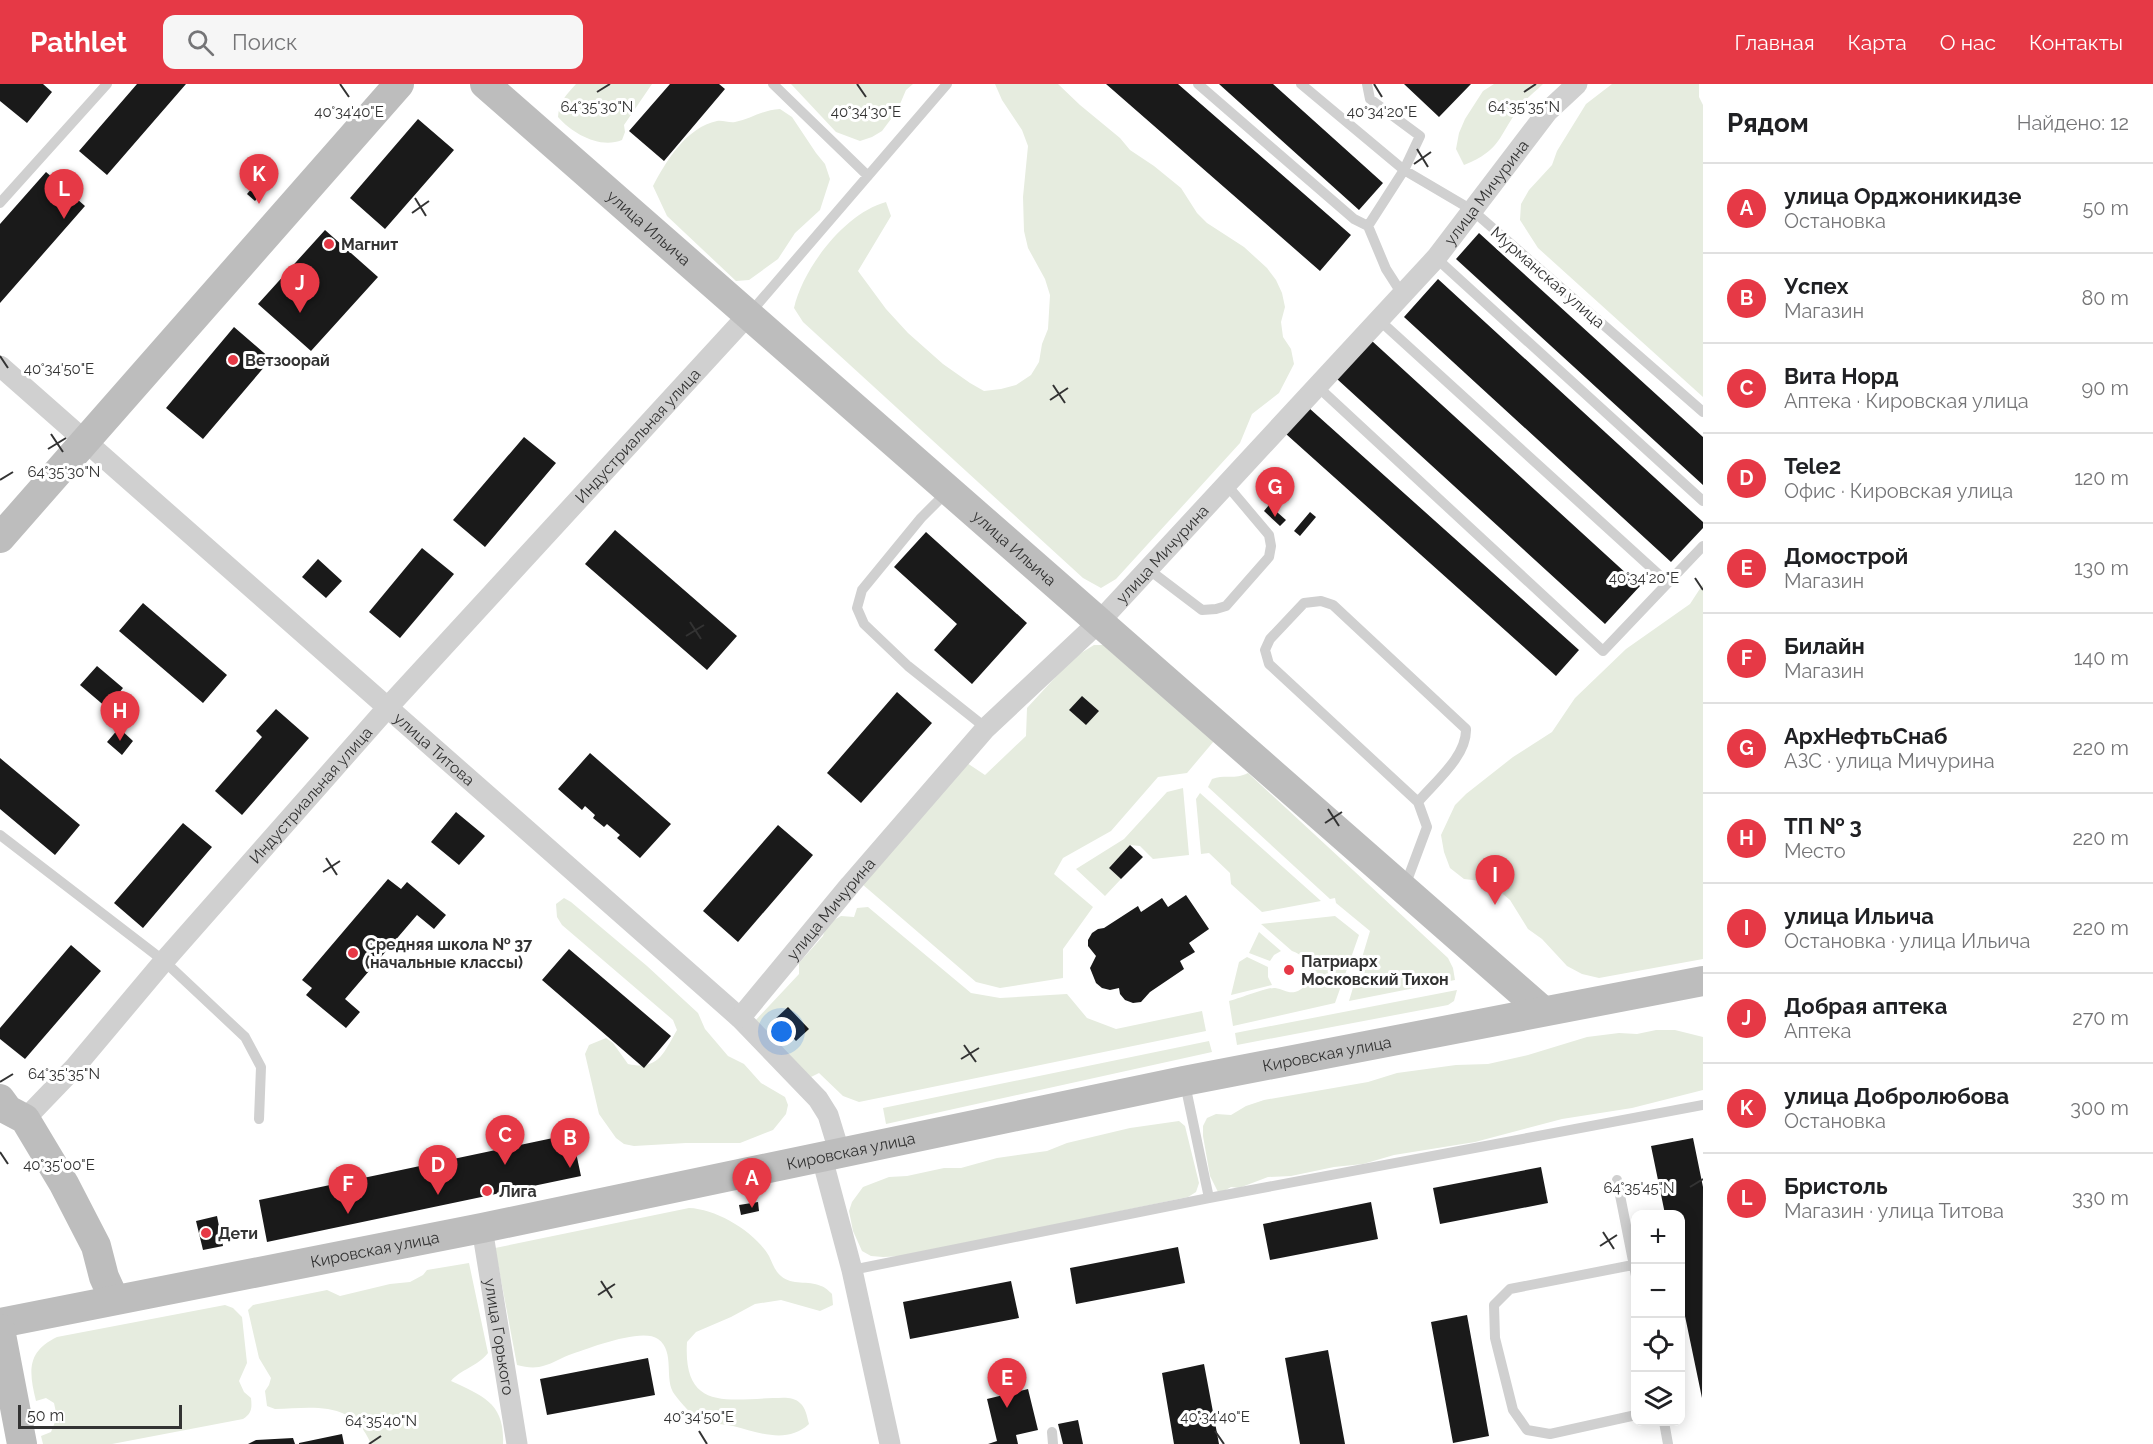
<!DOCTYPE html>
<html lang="ru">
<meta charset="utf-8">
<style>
:root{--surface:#fff;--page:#f6f6f6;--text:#202124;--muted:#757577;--line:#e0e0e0;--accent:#e63946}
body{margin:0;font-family:Raleway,sans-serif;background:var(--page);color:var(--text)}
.controls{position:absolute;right:18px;bottom:18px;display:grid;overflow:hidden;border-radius:12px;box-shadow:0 3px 15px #0003}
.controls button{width:54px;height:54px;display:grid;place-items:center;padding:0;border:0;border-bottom:2px solid var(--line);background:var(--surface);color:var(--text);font:30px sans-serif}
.scale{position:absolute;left:18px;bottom:15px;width:164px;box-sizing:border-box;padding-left:6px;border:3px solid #333;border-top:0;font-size:16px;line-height:21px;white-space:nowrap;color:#333;-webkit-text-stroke:4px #fff;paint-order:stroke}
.you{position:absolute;left:782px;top:948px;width:21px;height:21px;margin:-15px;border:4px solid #fff;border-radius:50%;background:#1a73e8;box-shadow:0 0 0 9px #1a73e833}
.badge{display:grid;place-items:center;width:39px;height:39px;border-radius:50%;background:var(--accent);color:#fff;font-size:20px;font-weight:700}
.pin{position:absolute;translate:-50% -50px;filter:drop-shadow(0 2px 3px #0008)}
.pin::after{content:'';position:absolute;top:32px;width:21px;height:18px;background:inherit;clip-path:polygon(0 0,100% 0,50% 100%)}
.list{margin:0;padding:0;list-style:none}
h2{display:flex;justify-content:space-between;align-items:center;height:78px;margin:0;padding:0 24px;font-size:26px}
h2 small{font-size:20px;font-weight:400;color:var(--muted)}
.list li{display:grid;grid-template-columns:39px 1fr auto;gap:18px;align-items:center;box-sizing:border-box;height:90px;padding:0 24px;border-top:2px solid var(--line)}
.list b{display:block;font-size:22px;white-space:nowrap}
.list p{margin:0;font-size:20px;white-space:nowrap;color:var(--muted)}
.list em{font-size:20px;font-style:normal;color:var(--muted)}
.icon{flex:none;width:33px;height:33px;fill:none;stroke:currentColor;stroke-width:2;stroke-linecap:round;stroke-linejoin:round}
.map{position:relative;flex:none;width:1703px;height:1360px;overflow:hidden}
header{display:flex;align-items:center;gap:36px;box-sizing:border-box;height:84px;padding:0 30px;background:var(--accent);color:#fff}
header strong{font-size:28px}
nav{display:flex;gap:33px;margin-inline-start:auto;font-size:21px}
.search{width:420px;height:54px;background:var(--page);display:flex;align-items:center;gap:15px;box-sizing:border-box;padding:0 21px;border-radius:12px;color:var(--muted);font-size:22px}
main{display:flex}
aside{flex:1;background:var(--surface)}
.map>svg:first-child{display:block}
</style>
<header>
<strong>Pathlet</strong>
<div class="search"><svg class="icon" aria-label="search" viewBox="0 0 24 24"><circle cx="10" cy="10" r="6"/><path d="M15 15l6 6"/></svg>Поиск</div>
<nav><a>Главная</a><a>Карта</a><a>О нас</a><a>Контакты</a></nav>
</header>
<main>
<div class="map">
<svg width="1703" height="1360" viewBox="0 0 1703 1360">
<rect width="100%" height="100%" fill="#fff"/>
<path fill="#e6ecdf" d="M576 0H652L624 41 625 48 622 56C600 65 573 50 558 33 559 18 566 11 576 0Z
M791 0H913L906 6 897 27 882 47 872 53 860 57 836 48Z
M995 0H1058L1080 21 1120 54 1130 66 1154 82 1181 104 1197 129 1207 139 1244 163 1267 184 1276 196 1282 209 1285 223 1281 238 1283 253 1291 265 1294 280 1279 309 1252 330 1240 359 1116 495 1101 504 1083 494 803 238 794 224C803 184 845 129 886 118L891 132 858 187 886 225 908 249 943 280 970 299 984 307 1001 305 1016 301 1031 291 1039 278 1042 260 1048 245 1050 211 1045 195 1028 164 1024 147 1023 113 1028 62 1022 46 1002 16Z
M1494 0H1543C1535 8 1525 15 1519 24 1498 53 1501 66 1464 81L1456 65 1459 49 1465 35 1483 7Z
M1612 0H1699V13L1703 21V313L1538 164 1520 136 1521 120 1529 106 1552 81 1557 67 1586 20Z
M780 25 792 33 816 69 825 80 830 95 820 126 795 149 778 175 749 196 736 197 667 132 653 102C666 77 687 43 717 37 723 36 729 39 735 38 751 35 762 26 780 25Z
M1703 500V875L1599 894 1582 890 1567 882 1542 855 1528 845 1510 816 1497 805 1481 797 1464 795 1450 784 1444 768 1441 751 1455 721 1466 710 1513 673 1552 648 1575 614 1626 565 1690 520Z
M1094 561H1103L1214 657 1187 689 1158 693 1111 747 1063 774 1054 790 1093 823 1063 865V894L1000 904 976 898 862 800 967 679 985 691 1026 652 1027 624 1073 574Z
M1248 689 1448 874 1453 884 1455 896 1349 917 1370 847 1336 819 1335 814 1330 815 1208 703 1212 695C1226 690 1234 696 1248 689Z
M1183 704 1189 771 1153 775 1140 762 1130 761 1109 784 1121 795 1105 812 1076 785 1124 755 1167 708Z
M1200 709 1321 817 1262 828 1231 800 1230 789 1209 769 1201 770 1196 715Z
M564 814 571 818 647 882 698 929 705 945 728 972 744 980 761 999 785 1013 788 1021 786 1030 773 1046 740 1059H686L634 1062 624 1060 616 1054 599 1030 585 970 589 961 606 954 613 959 628 980C659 987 664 968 677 946L673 936 562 841 557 833 556 820Z
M868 823 971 909 1000 914 1067 910 1087 934 1116 945 1202 927 1206 947 859 1018 843 1012 819 989 811 993 753 939 799 890V879L823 852 825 846 834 836 841 832 854 833 857 824Z
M1335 832 1359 851 1335 919 1233 942 1229 917C1238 915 1268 903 1275 904 1284 905 1289 911 1298 907 1318 897 1310 872 1292 867L1261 840Z
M1259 848 1281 867 1274 871 1270 877 1249 869Z
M1247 873 1268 883V893L1272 901 1231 911 1239 878Z
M1457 906 1454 917 1448 921 1237 961 1235 949Z
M1656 946H1675L1703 953V1006L1632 1024 1562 1035 1475 1058 1394 1071 1363 1080 1334 1083 1291 1092 1268 1093 1239 1104 1231 1103 1219 1110 1210 1092 1203 1052V1042L1207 1034 1216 1030 1231 1031 1246 1022 1264 1016 1368 998 1397 989 1456 981 1488 980 1528 971 1587 953 1619 949 1637 950Z
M1209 957 1212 968 886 1040 883 1024Z
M1179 1037 1185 1042 1199 1099 1196 1108 1188 1113 904 1172 883 1173 871 1172 862 1167 853 1147 849 1127 852 1118 863 1103 889 1093 907 1092 944 1084H961L997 1074 1047 1067 1067 1059 1130 1044Z
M689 1124C717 1125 755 1148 769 1172 773 1180 774 1186 781 1192 792 1202 808 1196 821 1202 825 1203 829 1207 832 1210L833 1221 820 1227 781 1216 755 1220 731 1233 696 1248 687 1258C683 1325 724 1316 773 1314 782 1314 793 1312 800 1319 806 1324 807 1333 809 1340 788 1360 759 1349 733 1342 723 1339 711 1342 701 1336 691 1331 682 1320 675 1311 663 1296 676 1268 658 1255 642 1243 587 1265 569 1271 559 1275 550 1281 539 1283 531 1284 525 1283 517 1281L495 1164Z
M469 1179 488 1269C477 1283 461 1285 451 1297 483 1312 505 1319 503 1360H371C353 1316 314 1324 275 1325L267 1322 265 1307 269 1301 271 1294 259 1274 248 1226 253 1221 327 1206 340 1212 390 1200 410 1198 423 1191 427 1186Z
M225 1221 233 1224 242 1233 247 1279 239 1297 244 1308 251 1314C252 1324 252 1329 243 1335L112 1360H43L41 1352 51 1348 57 1333 54 1319 46 1314 36 1317C29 1288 26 1268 57 1253Z"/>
<path fill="#1a1a1a" d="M0 0H43L52 8 27 39 0 17Z
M137 0H186L107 91 79 67Z
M670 0H719L725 5 664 77 629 47Z
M1106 0H1178L1351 151 1320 187Z
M1219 0H1273L1383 99 1359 126Z
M1404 0H1471L1439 33Z
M418 35 454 66 385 145 350 114Z
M46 88 85 122 0 219V140Z
M258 97 266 103 255 117 247 110Z
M325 146 378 193 311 267 258 220Z
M1479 149 1703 353V401L1456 175Z
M1438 195 1703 438V444L1671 478 1404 233Z
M234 243 271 275 203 355 166 324Z
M1372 257 1640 502 1605 540 1337 295Z
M1309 324 1579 566 1556 592 1286 350Z
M524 353 556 379 485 463 453 436Z
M1269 421 1286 436 1280 442 1264 427Z
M1310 428 1316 433 1300 452 1294 447Z
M615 446 737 552 707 586 585 480Z
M926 448 1027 539 972 600 934 566 957 540 894 483Z
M422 464 454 490 400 554 369 528Z
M318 475 342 497 326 514 302 493Z
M143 519 227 591 203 619 119 547Z
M97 582 123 604 107 624 80 601Z
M897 608 932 639 861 719 827 689Z
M1082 612 1099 627 1086 641 1069 626Z
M276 625 309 654 242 731 215 707 262 653 256 647Z
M119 644 133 657 122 671 107 658Z
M590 669 671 740 640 774 617 754 620 751 607 740 604 743 593 734 595 731 585 722 582 726 558 705Z
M0 674 80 741 55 771 0 725Z
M456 728 485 752 459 781 431 758Z
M183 739 212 763 143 844 114 819Z
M778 741 813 771 738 858 703 827Z
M1130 761 1143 773 1121 795 1109 784Z
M388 795 401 805 407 798 446 831 434 845 417 831 345 915 360 928 346 944 306 911 312 904 302 896Z
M1186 811 1209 845 1189 859 1195 868 1180 877 1184 885 1150 908 1141 918 1133 919 1125 916 1120 910 1119 904 1110 906 1102 904 1096 899 1090 884 1096 872 1088 862V856L1092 849 1098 845 1104 844 1138 822 1141 828 1162 814 1168 823Z
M71 861 101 887 25 975 0 955V944Z
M569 865 671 952 644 984 542 896Z
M788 923 809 945 796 957 775 935Z
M572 1050 581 1092 267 1158 259 1116Z
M1693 1054 1703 1103 1702 1314 1680 1208V1130H1665L1651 1062Z
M1541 1083 1548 1119 1440 1140 1433 1104Z
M758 1118 759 1127 741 1131 739 1121Z
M1371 1118 1378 1155 1270 1176 1263 1140Z
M217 1132 223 1162 203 1166 196 1137Z
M1178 1163 1185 1199 1076 1220 1070 1184Z
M1011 1197 1019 1234 910 1255 903 1218Z
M1467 1231 1489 1352 1453 1359 1431 1238Z
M1328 1266 1345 1360H1300L1285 1274Z
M648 1274 655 1311 547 1331 540 1295Z
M1204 1280 1219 1360H1174L1162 1289Z
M1028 1305 1038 1346 1016 1351 1018 1360H988L997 1357 987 1315Z
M1078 1336 1083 1360H1063L1058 1340Z
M342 1350 344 1360H299V1359Z
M293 1354 295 1360H248L256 1356Z"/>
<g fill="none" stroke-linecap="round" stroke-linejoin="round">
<path stroke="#d0d0d0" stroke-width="10" d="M773 0 868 92
M1198 0 1354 135 1368 142
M1301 0 1404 86 1472 126 1703 328
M1367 0 1370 15 1420 52 1404 86 1368 142 1386 185 1402 210
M0 119 107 0
M1436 174 1703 417
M750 229 947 0
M1378 235 1668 499
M1317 302 1603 567 1703 462
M947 408 921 434 862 506 857 524 864 540 908 582 986 644
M1148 485 1202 526 1216 525 1226 522 1269 473 1271 462 1269 451 1226 400
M0 751 164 877 245 953 261 983 259 1035
M1405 802 1427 743 1418 718 1269 580 1265 566 1270 555 1304 519 1321 517 1333 521 1466 645C1467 672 1435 698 1418 718
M1185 1000 1209 1114
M1617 1096 1636 1192
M1633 1181 1510 1205 1494 1221 1495 1254 1513 1326 1527 1346 1550 1350 1636 1331
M852 1186 1209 1114 1703 1021
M1664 1338 1668 1360
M1052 1348 1053 1360"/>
<g stroke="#d0d0d0" stroke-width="21">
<path id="s1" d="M0 282 740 934 818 1015 828 1031 840 1070"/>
<path id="s2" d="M740 934 850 801 986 644 1099 538 1436 174 1548 27 1577 0"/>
<path id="s3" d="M25 1035 75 983 164 877 388 623 748 231"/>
<path d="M822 1074 852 1186 890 1360"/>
<path id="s4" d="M482 1144 517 1360"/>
</g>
<g stroke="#bdbdbd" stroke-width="30">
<path id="s5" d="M485 0 1543 927"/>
<path d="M0 454 399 0"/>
<path d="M0 1015 8 1026 25 1035 64 1100 96 1162 104 1193 114 1215"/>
<path id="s6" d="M0 1239 482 1144 1184 997 1703 897"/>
<path d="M0 1245 22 1360"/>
</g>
</g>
<path fill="none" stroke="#333" stroke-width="2" d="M340 0 349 13M857 0 866 13M1374 0 1382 13M597 8 610 0M1524 8 1536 0M1417 65 1428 83M1414 80 1431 68M415 114 426 132M412 129 429 117M0 272 8 284M1053 301 1065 319M1050 316 1068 304M51 350 63 368M48 365 66 354M0 396 13 388M1695 494 1703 506M690 538 701 555M686 552 704 541M1328 725 1339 742M1325 739 1342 728M326 774 337 791M323 788 340 777M964 961 976 978M961 975 979 964M0 998 13 990M0 1068 8 1080M1690 1103 1703 1095M1603 1148 1614 1165M1600 1162 1617 1151M601 1197 612 1214M598 1211 615 1200M699 1347 707 1360M1215 1347 1224 1360M369 1360 381 1352"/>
<g fill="#e63946" stroke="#fff" stroke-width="2">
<circle cx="329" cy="160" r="6"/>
<circle cx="233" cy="276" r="6"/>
<circle cx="353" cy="869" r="6"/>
<circle cx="1289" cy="886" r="6"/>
<circle cx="487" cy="1107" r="6"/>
<circle cx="206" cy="1149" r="6"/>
</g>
<g text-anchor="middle" stroke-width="6" stroke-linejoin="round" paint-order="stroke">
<g font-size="16" fill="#333" stroke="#fff">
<text dy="6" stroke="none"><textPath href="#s2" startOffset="1114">улица Мичурина</textPath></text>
<text dy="6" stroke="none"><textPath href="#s5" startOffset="218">улица Ильича</textPath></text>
<text transform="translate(1548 193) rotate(41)" y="6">Мурманская улица</text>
<text dy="6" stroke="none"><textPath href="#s3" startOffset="918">Индустриальная улица</textPath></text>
<text dy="6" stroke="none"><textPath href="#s5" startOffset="704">улица Ильича</textPath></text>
<text dy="6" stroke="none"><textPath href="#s2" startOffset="628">улица Мичурина</textPath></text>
<text dy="6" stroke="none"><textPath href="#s1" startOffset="579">улица Титова</textPath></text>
<text dy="6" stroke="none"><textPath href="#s3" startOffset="432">Индустриальная улица</textPath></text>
<text dy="6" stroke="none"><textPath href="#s2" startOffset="142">улица Мичурина</textPath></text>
<text dy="6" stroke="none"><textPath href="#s6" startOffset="1354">Кировская улица</textPath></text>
<text dy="6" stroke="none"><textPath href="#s6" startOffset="868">Кировская улица</textPath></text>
<text dy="6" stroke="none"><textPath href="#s6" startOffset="382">Кировская улица</textPath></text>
<text dy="6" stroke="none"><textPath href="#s4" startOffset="110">улица Горького</textPath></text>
</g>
<g font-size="16" font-weight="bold" fill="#333" stroke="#fff" text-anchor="start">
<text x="341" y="166">Магнит</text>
<text x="245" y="282">Ветзоорай</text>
<text x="365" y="866">Средняя школа № 37<tspan x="365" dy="18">(начальные классы)</tspan></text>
<text x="1301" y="883">Патриарх<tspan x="1301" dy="18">Московский Тихон</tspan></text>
<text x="499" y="1113">Лига</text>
<text x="218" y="1155">Дети</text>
</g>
</g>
<g font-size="15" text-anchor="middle" fill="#333" stroke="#fff" stroke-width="6" stroke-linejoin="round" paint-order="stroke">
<text x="597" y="28">64°35'30"N</text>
<text x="1524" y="28">64°35'35"N</text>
<text x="349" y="33">40°34'40"E</text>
<text x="866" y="33">40°34'30"E</text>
<text x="1382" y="33">40°34'20"E</text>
<text x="59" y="290">40°34'50"E</text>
<text x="64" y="393">64°35'30"N</text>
<text x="1644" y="499">40°34'20"E</text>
<text x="64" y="995">64°35'35"N</text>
<text x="59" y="1086">40°35'00"E</text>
<text x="1639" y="1109">64°35'45"N</text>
<text x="699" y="1338">40°34'50"E</text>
<text x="1215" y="1338">40°34'40"E</text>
<text x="381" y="1342">64°35'40"N</text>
</g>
</svg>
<div class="controls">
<button>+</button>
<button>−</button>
<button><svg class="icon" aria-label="locate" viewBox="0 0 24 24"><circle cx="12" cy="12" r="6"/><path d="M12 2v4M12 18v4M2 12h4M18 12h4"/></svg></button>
<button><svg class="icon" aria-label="layers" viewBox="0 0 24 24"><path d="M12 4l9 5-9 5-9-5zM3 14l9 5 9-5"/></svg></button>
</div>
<div class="scale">50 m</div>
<div class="you"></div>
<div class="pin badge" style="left:752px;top:1124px">A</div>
<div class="pin badge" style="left:570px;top:1084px">B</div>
<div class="pin badge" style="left:505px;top:1081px">C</div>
<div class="pin badge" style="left:438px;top:1111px">D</div>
<div class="pin badge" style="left:1007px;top:1324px">E</div>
<div class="pin badge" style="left:348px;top:1130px">F</div>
<div class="pin badge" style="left:1275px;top:433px">G</div>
<div class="pin badge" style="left:120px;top:657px">H</div>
<div class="pin badge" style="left:1495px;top:821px">I</div>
<div class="pin badge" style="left:300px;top:229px">J</div>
<div class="pin badge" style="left:259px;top:120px">K</div>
<div class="pin badge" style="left:64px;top:135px">L</div>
</div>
<aside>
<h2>Рядом<small>Найдено: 12</small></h2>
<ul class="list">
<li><span class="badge">A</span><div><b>улица Орджоникидзе</b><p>Остановка</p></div><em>50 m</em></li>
<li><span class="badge">B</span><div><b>Успех</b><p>Магазин</p></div><em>80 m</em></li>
<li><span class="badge">C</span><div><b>Вита Норд</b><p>Аптека · Кировская улица</p></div><em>90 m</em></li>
<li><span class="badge">D</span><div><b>Tele2</b><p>Офис · Кировская улица</p></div><em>120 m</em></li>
<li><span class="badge">E</span><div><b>Домострой</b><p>Магазин</p></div><em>130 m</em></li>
<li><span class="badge">F</span><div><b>Билайн</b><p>Магазин</p></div><em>140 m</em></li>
<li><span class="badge">G</span><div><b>АрхНефтьСнаб</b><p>АЗС · улица Мичурина</p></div><em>220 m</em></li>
<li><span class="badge">H</span><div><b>ТП № 3</b><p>Место</p></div><em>220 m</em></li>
<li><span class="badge">I</span><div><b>улица Ильича</b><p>Остановка · улица Ильича</p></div><em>220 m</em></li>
<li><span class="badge">J</span><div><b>Добрая аптека</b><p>Аптека</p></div><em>270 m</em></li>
<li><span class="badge">K</span><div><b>улица Добролюбова</b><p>Остановка</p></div><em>300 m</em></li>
<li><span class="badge">L</span><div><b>Бристоль</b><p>Магазин · улица Титова</p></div><em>330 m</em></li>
</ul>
</aside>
</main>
